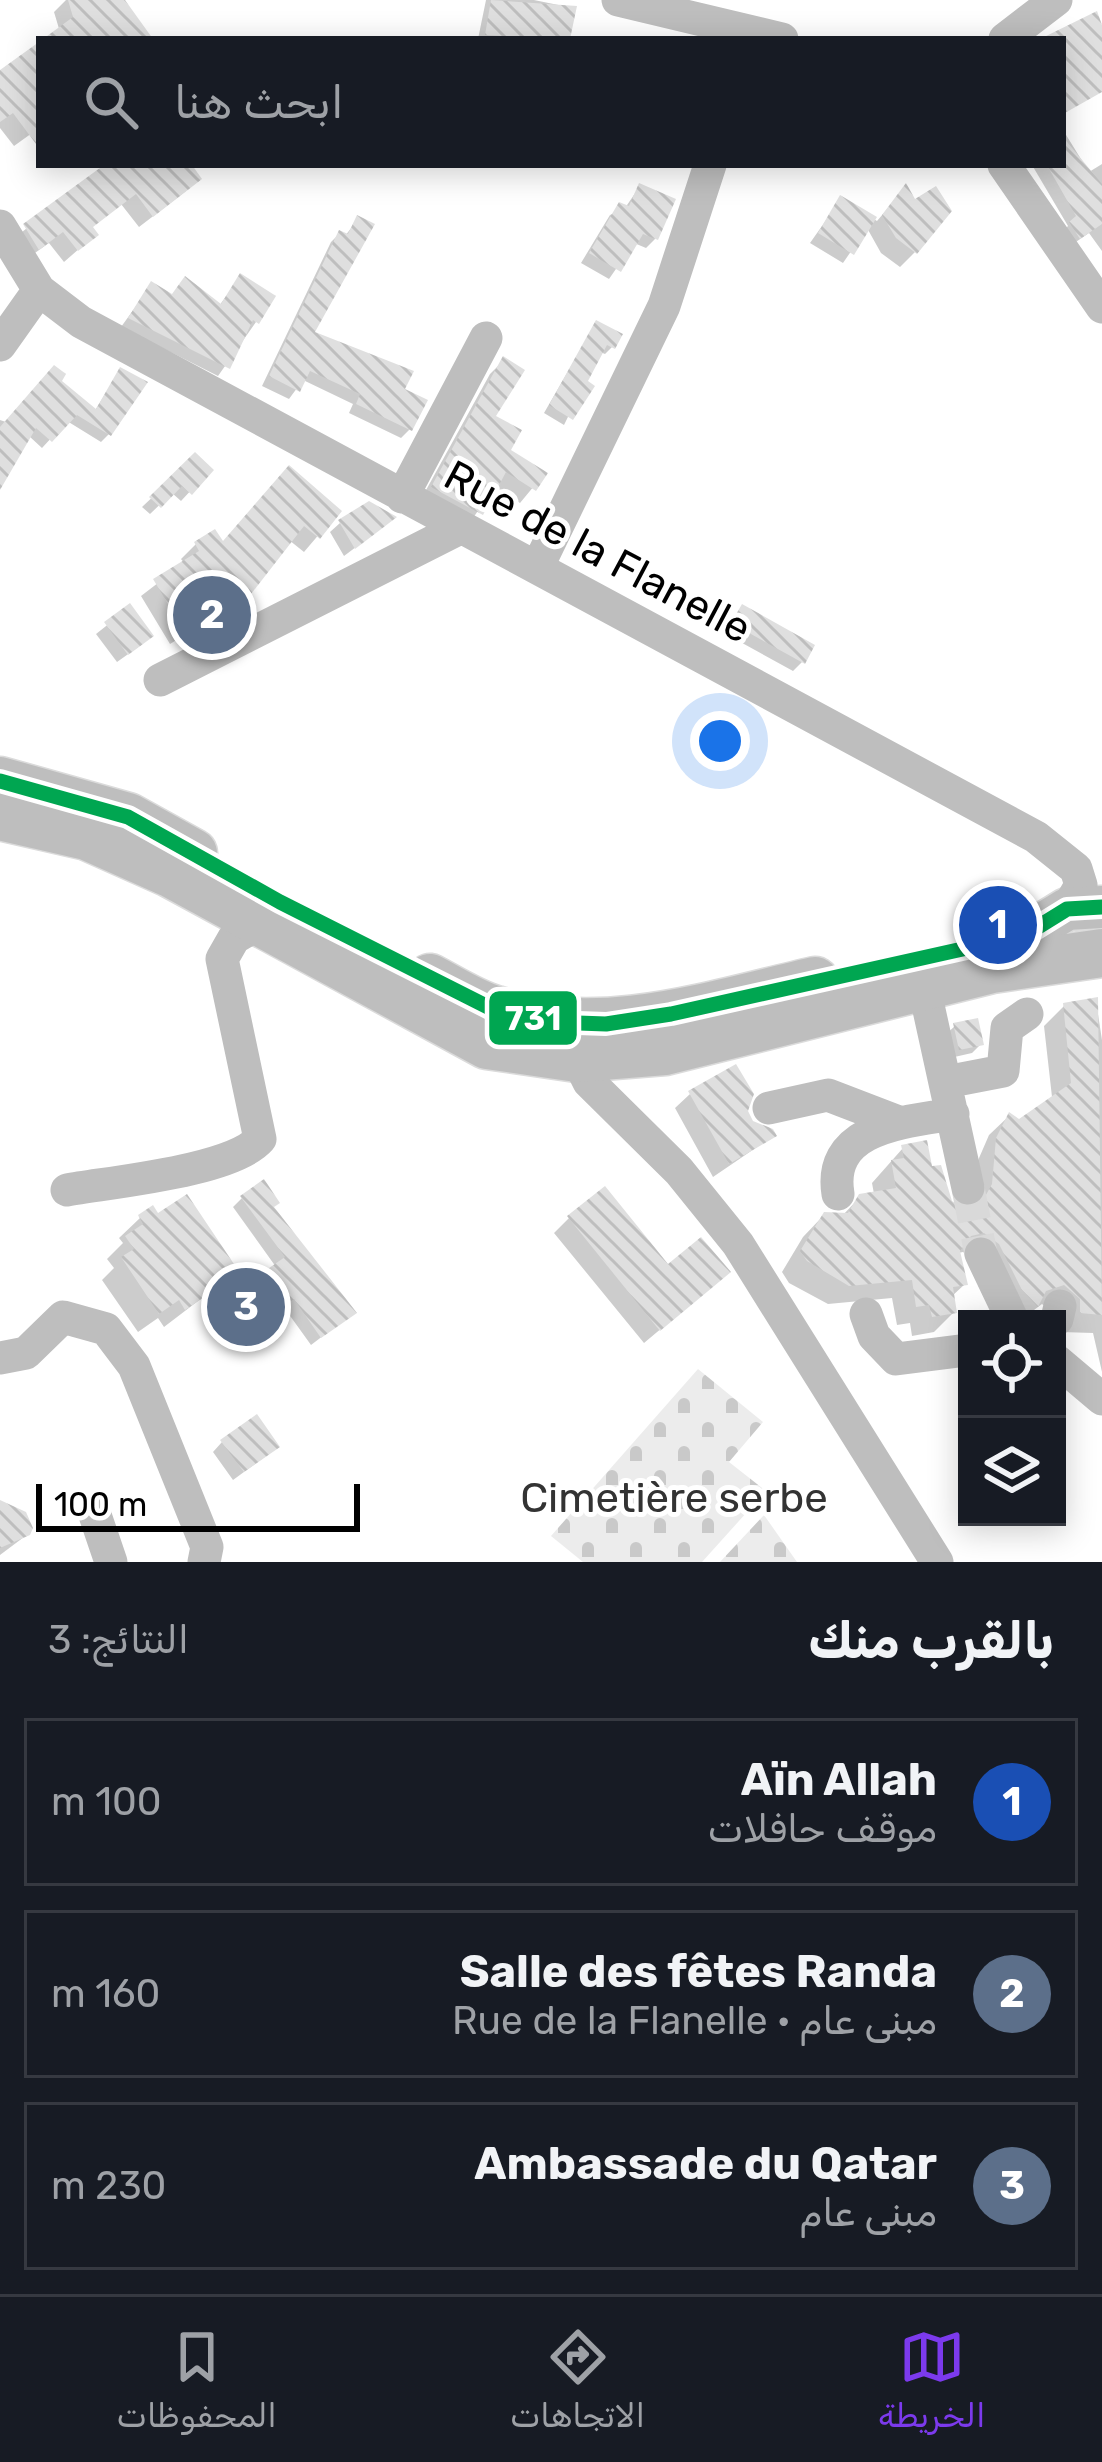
<!DOCTYPE html>
<html lang="ar">
<meta charset="utf-8">
<style>
:root{--surface:#171b24;--page:#20242c;--text:#f1f3f6;--muted:#9ea1a6;--line:#363941;--accent:#7c3aed}
body{margin:0;font-family:Rubik,"Noto Naskh Arabic",sans-serif;background:var(--page);color:var(--text);direction:rtl}
.controls{position:absolute;right:36px;bottom:36px;display:grid;overflow:hidden;border-radius:0px;box-shadow:0 6px 30px #0003}
.controls button{width:108px;height:108px;display:grid;place-items:center;padding:0;border:0;border-bottom:3px solid var(--line);background:var(--surface);color:var(--text);font:60px sans-serif}
.scale{position:absolute;left:36px;bottom:30px;width:324px;box-sizing:border-box;padding-left:12px;border:6px solid #000;border-top:0;font-size:33px;line-height:42px;white-space:nowrap;color:#000;-webkit-text-stroke:9px #fff;paint-order:stroke}
.you{position:absolute;left:720px;top:741px;width:42px;height:42px;margin:-30px;border:9px solid #fff;border-radius:50%;background:#1a73e8;box-shadow:0 0 0 18px #1a73e833}
.badge{display:grid;place-items:center;width:78px;height:78px;border-radius:50%;background:var(--accent);color:#fff;font-size:39px;font-weight:700}
.pin{position:absolute;translate:-50% -50%;border:6px solid #fff;box-shadow:0 3px 12px #0006}
.list{margin:0;padding:0;list-style:none}
h2{display:flex;justify-content:space-between;align-items:center;height:156px;margin:0;padding:0 48px;font-size:51px}
h2 small{font-size:39px;font-weight:400;color:var(--muted)}
.list li{display:grid;grid-template-columns:78px 1fr auto;gap:36px;align-items:center;box-sizing:border-box;height:168px;margin:0 24px 24px;padding:0 24px;border:3px solid var(--line);border-radius:0px}
.list b{display:block;font-size:45px;white-space:nowrap}
.list p{margin:0;font-size:39px;white-space:nowrap;color:var(--muted)}
.list em{font-size:39px;font-style:normal;color:var(--muted)}
.icon{flex:none;width:66px;height:66px;fill:none;stroke:currentColor;stroke-width:2;stroke-linecap:round;stroke-linejoin:round}
.map{position:relative;flex:none;width:1102px;height:1562px;overflow:hidden;direction:ltr}
.search{position:absolute;background:var(--surface);box-shadow:0 6px 30px #0003;left:36px;right:36px;top:36px;height:132px;display:flex;align-items:center;gap:30px;box-sizing:border-box;padding:0 42px;border-radius:0px;color:var(--muted);font-size:45px}
.sheet{height:732px;background:var(--surface)}
nav{display:flex;justify-content:space-around;align-items:center;box-sizing:border-box;height:168px;border-top:3px solid var(--line);background:var(--surface);font-size:33px;color:var(--muted)}
nav a{display:grid;justify-items:center;gap:6px}
nav .on{color:var(--accent)}
.map>svg:first-child{display:block}
</style>
<div class="map">
<svg width="1102" height="1562" viewBox="0 0 1102 1562">
<defs>
<pattern id="cemetery-stones" width="16" height="16" patternUnits="userSpaceOnUse" patternTransform="scale(3)"><rect width="16" height="16" fill="#ececec"/><path d="M2 7V4a2 2 0 0 1 4 0v3zM10 15v-3a2 2 0 0 1 4 0v3z" fill="#c9c9c9"/></pattern>
<pattern id="building-back-hatch" width="6" height="6" patternUnits="userSpaceOnUse" patternTransform="scale(3)"><rect width="6" height="6" fill="#dfdfdf"/><path d="M-1 5l2 2M0 0l6 6M5-1l2 2" fill="none" stroke="#bebebe"/></pattern>
</defs>
<rect width="100%" height="100%" fill="#fff"/>
<path fill="url(#cemetery-stones)" d="M698 1369 763 1422 729 1462 766 1491 702 1562H583L551 1536Z
M764 1515 797 1562H720Z"/>
<path fill="#0003" d="M66 0H123L149 39H50L60 32 54 12Z
M486 0H534L573 8 567 39H478Z
M39 46V128L14 146 0 128V108Z
M1063 130 1089 172 1102 164V251L1089 233 1070 246 1061 233 1068 226 1032 165H1063Z
M108 165H188L186 191 139 227 121 204 90 228 95 235 64 262 49 243 25 260 13 239Z
M640 186 655 239 646 248 634 243 609 279 581 263 610 215 625 208Z
M905 188 915 252 900 267 881 253 867 228 843 263 810 243 841 199 877 221Z
M358 219 311 333 401 391 410 429 401 438 349 413 353 404 303 380 289 399 262 386 331 242 340 233 345 236Z
M240 277 256 322 218 376 121 327 152 284 170 297 219 306Z
M596 323 612 347 605 354 600 352 564 425 544 413Z
M504 360 492 417 507 451 544 474 520 503 494 487 467 527 420 501 490 374Z
M120 370 109 434 101 442 67 421 42 448 29 436 0 478V420L6 422 58 381 94 412Z
M195 457 210 470 181 501 172 493 150 514 142 507Z
M338 512 304 552 289 540 229 614 226 609 170 644 141 596 184 563 181 559 196 544 221 545Z
M340 523 384 526 344 556 330 532Z
M130 607 141 645 117 662 96 634Z
M742 607 802 662 793 671 724 633Z
M1096 1001 1102 1040V1372L1093 1333 1061 1332V1319L1042 1304 1022 1319 980 1264 963 1252 958 1253 965 1284 951 1297 954 1312 934 1332 912 1336 910 1323 897 1325 892 1298 828 1304 789 1283 782 1272 803 1237 823 1216H842L860 1197 874 1194 872 1183 903 1148 929 1170 949 1203 962 1211 973 1206 976 1165 989 1135 1009 1116 1019 1123 1052 1097 1044 1026 1064 1006Z
M955 1026 981 1044 972 1053 950 1058 945 1035Z
M690 1094 745 1112 751 1124 773 1136 713 1177 675 1108Z
M242 1198 353 1313 311 1345 283 1306 258 1324 239 1296 276 1267 233 1207Z
M158 1217 236 1272 164 1327 158 1318 138 1332 102 1280 114 1268 107 1259 123 1243 119 1238 140 1218Z
M569 1218 712 1286 644 1343 554 1233Z
M222 1442 266 1456 233 1480 213 1452Z
M0 1508 28 1534 0 1555Z"/>
<path fill="url(#building-back-hatch)" d="M68 0H125L153 39H43L73 17Z
M491 0 577 6 570 39 485 35Z
M1097 11 1102 25V92L1063 114V39H1040Z
M39 42V148L13 113 0 122V70Z
M1063 137 1102 184V224L1080 239 1069 222 1076 216 1048 167 1063 165Z
M104 165H192L202 179 153 217 136 194 93 227 99 235 78 251 63 232 39 250 23 224Z
M639 183 676 199 658 240 643 234 621 272 589 253 619 202 629 206Z
M906 183 915 199 936 186 952 211 917 254 896 238 882 215Z
M840 195 877 217 854 255 818 233Z
M357 215 375 224 315 332 414 371 405 389 428 400 412 431 356 404 360 394 310 371 300 392 269 376 339 230 348 234Z
M240 273 276 296 259 324 253 320 230 369 128 318 151 281 172 294 185 276 221 304Z
M596 320 623 334 615 349 607 345 588 381 595 386 573 420 549 405Z
M503 356 525 370 496 416 522 430 511 450 548 473 536 491 506 472 483 515 431 487Z
M54 365 66 374 62 381 96 409 120 367 148 382 111 436 77 415 52 442 36 428 0 490V427Z
M195 452 214 470 192 495 182 486 161 508 149 497Z
M289 465 342 511 320 539 304 526 244 603 241 597 185 632 153 579 199 551 194 542 215 529 223 541Z
M369 501 397 517 355 549 338 520Z
M130 603 154 636 128 655 104 622Z
M742 604 815 645 805 664 731 623Z
M1098 997 1102 1315 1080 1313V1299L1064 1285 1046 1291 1038 1307 1022 1290 999 1244 984 1233 971 1236 960 1251 968 1285 953 1287 957 1313 932 1317 929 1305 916 1307 912 1280 849 1286 807 1261 800 1251 824 1212 848 1213 859 1194 896 1188 891 1160 904 1158 901 1145 927 1140 932 1166 941 1165 952 1201 963 1208 981 1204 992 1184 996 1138 1009 1112 1019 1119 1071 1083 1063 1003Z
M978 1018 984 1045 959 1050 953 1023Z
M736 1064 754 1094 748 1111 753 1121 773 1129 777 1136 729 1164 688 1091Z
M264 1179 280 1203 274 1207 357 1313 321 1338 294 1299 269 1317 246 1284 285 1257 240 1196Z
M605 1186 668 1264 701 1237 731 1272 660 1331 567 1216Z
M187 1194 240 1273 185 1310 179 1300 159 1314 121 1257 134 1249 125 1236 143 1224 138 1215 153 1205 158 1213Z
M257 1414 280 1447 244 1472 220 1440Z
M0 1500 26 1512 33 1528 30 1535 0 1548Z"/>
<g fill="none" stroke-linecap="round" stroke-linejoin="round">
<path stroke="#d9d9d9" stroke-width="33" stroke-dasharray="33 16" stroke-linecap="butt" d="M968 1188 981 1254"/>
<defs>
<path id="major" d="M1025 935 1067 909 1102 907"/>
<path id="highway" d="M0 781 128 817 193 853
M0 816 87 836 170 873 487 1045 577 1058 665 1051 992 969 1102 953
M430 978C451 989 474 1004 496 1010 603 1042 711 1005 815 981"/>
</defs>
<use href="#major" stroke="#dbdbdb" stroke-width="45"/>
<use href="#highway" stroke="#dbdbdb" stroke-width="51"/>
<path stroke="#bebebe" stroke-width="33" d="M618 0 782 39
M1005 39 1056 0
M1004 165 1102 307
M0 226 39 290 81 322 1036 837 1076 869 1081 885 1067 909
M0 345 39 290
M402 497 486 338
M537 568 664 306 710 165
M160 680 460 528
M924 987 968 1188
M577 1058 589 1082 679 1171 738 1244 937 1562
M946 1082 1003 1071 1007 1028 1027 1014
M769 1108 828 1095 901 1123
M67 1190C111 1182 232 1171 260 1139L222 959 234 938 258 924
M838 1194C827 1127 905 1122 953 1114
M981 1254 1012 1319
M866 1314 874 1336 896 1359 967 1350
M1057 1319 1060 1306
M0 1358 26 1353 63 1317 106 1329 134 1366 207 1547 204 1562
M1057 1361 1102 1399
M95 1515 111 1562"/>
<use href="#major" stroke="#bebebe" stroke-width="42"/>
<use href="#highway" stroke="#bebebe" stroke-width="48"/>
<defs>
<path id="bus-1" d="M0 781 128 817 280 902 492 1009 550 1022 606 1024 671 1014 1025 935 1067 909 1102 907"/>
</defs>
<use href="#bus-1" stroke="#fff" stroke-width="24"/>
<use href="#bus-1" stroke="#00a651" stroke-width="15"/>
</g>
<g text-anchor="middle" stroke-width="10" stroke-linejoin="round" paint-order="stroke">
<g font-size="42" fill="#000" stroke="#fff">
<text transform="translate(598 551) rotate(28)" y="15">Rue de la Flanelle</text>
</g>
<g font-size="42" fill="#333" stroke="#fff">
<text x="674" y="1512">Cimetière serbe</text>
</g>
</g>
<rect stroke="#fff" stroke-width="4.5" x="487" y="989" width="92" height="58" rx="12" fill="#00a651"/>
<g font-size="33" text-anchor="middle" font-weight="bold" fill="#fff">
<text x="533" y="1030">731</text>
</g>
</svg>
<div class="controls">
<button><svg class="icon" aria-label="locate" viewBox="0 0 24 24"><circle cx="12" cy="12" r="6"/><path d="M12 2v4M12 18v4M2 12h4M18 12h4"/></svg></button>
<button><svg class="icon" aria-label="layers" viewBox="0 0 24 24"><path d="M12 4l9 5-9 5-9-5zM3 14l9 5 9-5"/></svg></button>
</div>
<div class="scale">100 m</div>
<div class="you"></div>
<div class="pin badge" style="left:998px;top:925px;background:#1a4fb4">1</div>
<div class="pin badge" style="left:212px;top:615px;background:#5c6f8a">2</div>
<div class="pin badge" style="left:246px;top:1307px;background:#5c6f8a">3</div>
<div class="search"><svg class="icon" aria-label="search" viewBox="0 0 24 24"><circle cx="10" cy="10" r="6"/><path d="M15 15l6 6"/></svg>ابحث هنا</div>
</div>
<section class="sheet">
<h2>بالقرب منك<small>النتائج: 3</small></h2>
<ul class="list">
<li><span class="badge" style="background:#1a4fb4">1</span><div><b>Aïn Allah</b><p>موقف حافلات</p></div><em>100 m</em></li>
<li><span class="badge" style="background:#5c6f8a">2</span><div><b>Salle des fêtes Randa</b><p>مبنى عام · Rue de la Flanelle</p></div><em>160 m</em></li>
<li><span class="badge" style="background:#5c6f8a">3</span><div><b>Ambassade du Qatar</b><p>مبنى عام</p></div><em>230 m</em></li>
</ul>
</section>
<nav>
<a class="on"><svg class="icon" aria-label="map" viewBox="0 0 24 24"><path d="M3 6l6-2 6 2 6-2v14l-6 2-6-2-6 2zM9 4v14M15 6v14"/></svg>الخريطة</a>
<a><svg class="icon" aria-label="directions" viewBox="0 0 24 24"><path d="M12 3l9 9-9 9-9-9zM9 14v-3h6M13 9l2 2-2 2"/></svg>الاتجاهات</a>
<a><svg class="icon" aria-label="saved" viewBox="0 0 24 24"><path d="M7 4h10v16l-5-4-5 4z"/></svg>المحفوظات</a>
</nav>
